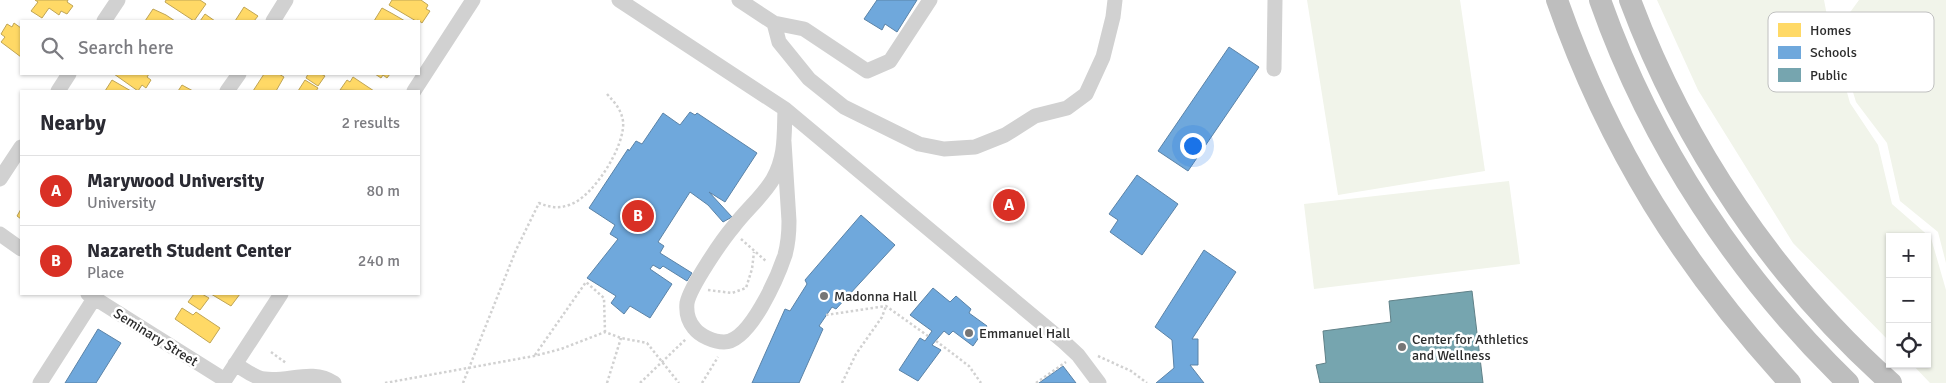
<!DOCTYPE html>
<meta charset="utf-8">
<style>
:root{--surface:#fff;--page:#f2f2f3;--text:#2b2b33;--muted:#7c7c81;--line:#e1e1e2;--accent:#d93025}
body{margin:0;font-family:Signika,sans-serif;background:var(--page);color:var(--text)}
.controls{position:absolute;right:15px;bottom:15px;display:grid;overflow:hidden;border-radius:0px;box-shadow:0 1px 4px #0004}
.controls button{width:45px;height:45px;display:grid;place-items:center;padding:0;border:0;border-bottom:1px solid var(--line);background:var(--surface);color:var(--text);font:25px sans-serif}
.you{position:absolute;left:1192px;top:145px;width:18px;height:18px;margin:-12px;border:4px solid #fff;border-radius:50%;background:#1a73e8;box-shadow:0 0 0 8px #1a73e833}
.badge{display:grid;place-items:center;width:32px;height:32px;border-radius:50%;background:var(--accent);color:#fff;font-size:16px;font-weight:700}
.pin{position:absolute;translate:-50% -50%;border:2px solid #fff;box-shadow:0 1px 5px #0006}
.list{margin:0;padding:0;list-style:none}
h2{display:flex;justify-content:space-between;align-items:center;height:65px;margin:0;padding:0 20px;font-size:21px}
h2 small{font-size:16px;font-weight:400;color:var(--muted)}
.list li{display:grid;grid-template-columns:32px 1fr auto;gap:15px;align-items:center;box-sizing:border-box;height:70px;padding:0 20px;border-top:1px solid var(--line)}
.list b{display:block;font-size:19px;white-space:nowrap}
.list p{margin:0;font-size:16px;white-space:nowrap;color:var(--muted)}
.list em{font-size:16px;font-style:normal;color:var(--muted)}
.icon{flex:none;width:28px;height:28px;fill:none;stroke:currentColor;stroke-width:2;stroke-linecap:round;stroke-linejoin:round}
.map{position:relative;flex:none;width:1946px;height:383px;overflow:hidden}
.search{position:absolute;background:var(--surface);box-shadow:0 1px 4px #0004;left:20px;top:20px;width:400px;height:55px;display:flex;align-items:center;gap:12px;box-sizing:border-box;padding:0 18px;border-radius:0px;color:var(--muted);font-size:19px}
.panel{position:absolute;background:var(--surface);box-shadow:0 1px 4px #0004;left:20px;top:90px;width:400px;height:205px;border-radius:0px}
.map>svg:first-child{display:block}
</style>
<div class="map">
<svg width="1946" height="383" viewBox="0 0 1946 383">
<rect width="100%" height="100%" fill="#fff"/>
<path fill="#f1f4ea" d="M1307 0H1460L1485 171 1338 195Z
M1657 0H1824L1830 31 1850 103 1878 145 1892 204 1931 238 1946 290V383H1930L1912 364H1927V237H1890V342L1793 243 1698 90Z
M1859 0H1946V263L1938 232 1900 201 1887 143 1856 102 1835 33Z
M1509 181 1520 264 1314 289 1304 204Z"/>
<path fill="#ffd966" stroke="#c0a555" d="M35 0H68L67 2 73 6 67 14 61 11 59 15 49 8 42 18 31 11 38 2Z
M166 0H200L206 4 194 21 165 2Z
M392 0H421L428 5 426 9 430 11 422 23 418 20 416 21 389 5Z
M244 7 258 16 254 21H235Z
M382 8 393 14 405 21H374Z
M153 9 166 15 175 21H145Z
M205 14 215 21H200Z
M14 23 21 28V57L1 42 5 37 1 34 7 24 12 27Z
M114 74H149L147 77 151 80 146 88 142 85 138 91Z
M264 74H279L284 77 276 91H253Z
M308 74H321L325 76 318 86 306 78Z
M375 74H390L387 78 383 75 381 78Z
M353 77 374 91 340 90 347 80 350 82Z
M112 80 131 91H105Z
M305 80 318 88 316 91H298Z
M182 85 193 91H178Z
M21 209V219L17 216Z
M194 294H202L209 298 200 310 188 302Z
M211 294H240L231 306Z
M182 308 193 315 196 312 220 328 210 343 175 319Z"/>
<path fill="#6fa8dc" stroke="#5b83a7" d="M877 0H917L897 32 885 24 882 30 864 19Z
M1229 47 1259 67 1188 171 1158 151Z
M690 112 695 115 697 113 757 153 725 202 709 192 732 217 723 222 708 205 690 192 658 242 664 246 660 253 692 273 687 281 663 266 660 269 653 265 650 269 672 284 650 318 630 306 624 314 611 303 616 296 587 278 618 239 610 234 615 225 589 208 628 149 629 151 636 141 642 144 663 113 680 125Z
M1137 175 1178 204 1142 255 1110 232 1118 220 1109 214Z
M861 215 895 245 836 309 832 307 819 326 823 329 799 383H752L785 309 790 311 807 284 805 280Z
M1204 250 1236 272 1192 339H1198V365H1190L1204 383H1156L1174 368 1172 340 1155 327Z
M933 288 950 302 956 296 971 309 969 313 987 326 973 346 953 331 949 335 944 331 932 345 941 350 918 381 899 370 920 338 925 341 932 331 910 315Z
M98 329 121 343 96 383H65Z
M1063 366 1076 383H1039Z"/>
<path fill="#76a5af" stroke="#608188" d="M1472 291 1483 383H1320L1316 365 1326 363 1323 331 1391 322 1389 301Z"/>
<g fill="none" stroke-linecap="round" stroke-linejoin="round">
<path stroke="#d1d1d1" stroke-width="2.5" stroke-dasharray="2.5 2.5" stroke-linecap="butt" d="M741 239 767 262
M708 290 732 293 746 288 752 269 754 252
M826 315 886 306 928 336
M936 341 969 366 981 383
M271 352 286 363
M535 355 586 282 604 298 605 332
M1098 356 1131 371 1147 383
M385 383 534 356 561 349 605 332 621 338 647 343 679 383
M463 383 516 250 539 203C549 207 558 209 569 205 593 198 626 145 623 121 621 109 615 103 607 94
M607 383 621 338
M640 383 686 339
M702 383 718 357
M842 383 856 354 882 317 886 306
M1036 383 1066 362"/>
<path stroke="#d1d1d1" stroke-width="15" d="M619 0 785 109 1064 342 1078 355 1099 383
M739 0 774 23 804 29 867 71 890 61 930 0
M104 21 118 0
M273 21 286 0
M774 23 779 42 809 79 844 107 919 144 944 149 975 147 1005 135 1035 116 1067 108 1086 94 1103 57 1113 17 1115 0
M1274 69 1275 0
M58 91 69 74
M227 91 239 74
M414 91 473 0
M784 142 789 221C789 233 788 244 785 255 778 276 750 342 724 342 714 342 700 336 694 328 688 321 686 313 687 303 690 287 722 240 734 226 746 210 763 196 773 179 786 156 784 135 785 109
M0 179 21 147
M0 234 21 249
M88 294 225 380
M235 364C244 369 253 377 264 379 288 383 311 368 334 383
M40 383 97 294
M223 383 281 294"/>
<path stroke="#bebebe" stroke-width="22" d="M1557 0C1609 149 1684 267 1790 383
M1600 0C1651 145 1738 276 1848 383
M1630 0C1684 145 1775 280 1891 383"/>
</g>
<g fill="#767676" stroke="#fff" stroke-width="2">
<circle cx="824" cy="296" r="5"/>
<circle cx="969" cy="333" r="5"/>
<circle cx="1402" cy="347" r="5"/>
</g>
<g text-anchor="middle" stroke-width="5" stroke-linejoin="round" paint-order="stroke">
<g font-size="14" fill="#2c2c2c" stroke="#fff" text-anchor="start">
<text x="834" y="301">Madonna Hall</text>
<text x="979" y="338">Emmanuel Hall</text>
<text x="1412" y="344">Center for Athletics<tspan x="1412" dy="16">and Wellness</tspan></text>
</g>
<g font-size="14" fill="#2c2c2c" stroke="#fff">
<text transform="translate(156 337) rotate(32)" y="5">Seminary Street</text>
</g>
</g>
<rect x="1768" y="12" width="166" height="80" rx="8" fill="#fff" stroke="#c0c0c0" stroke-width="1"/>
<rect x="1778" y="23" width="23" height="14" fill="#ffd966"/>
<rect x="1778" y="46" width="23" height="13" fill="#6fa8dc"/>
<rect x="1778" y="68" width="23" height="14" fill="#76a5af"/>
<g font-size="14" fill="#2c2c2c">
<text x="1810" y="35">Homes</text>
<text x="1810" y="57">Schools</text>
<text x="1810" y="80">Public</text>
</g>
</svg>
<div class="controls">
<button>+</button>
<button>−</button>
<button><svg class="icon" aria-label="locate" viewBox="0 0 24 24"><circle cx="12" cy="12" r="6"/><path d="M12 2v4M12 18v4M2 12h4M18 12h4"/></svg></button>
</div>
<div class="you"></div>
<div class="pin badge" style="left:1009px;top:205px">A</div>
<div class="pin badge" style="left:638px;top:216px">B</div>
<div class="search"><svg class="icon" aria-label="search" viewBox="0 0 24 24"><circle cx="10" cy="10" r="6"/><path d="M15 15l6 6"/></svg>Search here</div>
<section class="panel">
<h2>Nearby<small>2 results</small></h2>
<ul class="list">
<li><span class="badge">A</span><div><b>Marywood University</b><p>University</p></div><em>80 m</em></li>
<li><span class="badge">B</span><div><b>Nazareth Student Center</b><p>Place</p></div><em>240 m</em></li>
</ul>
</section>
</div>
